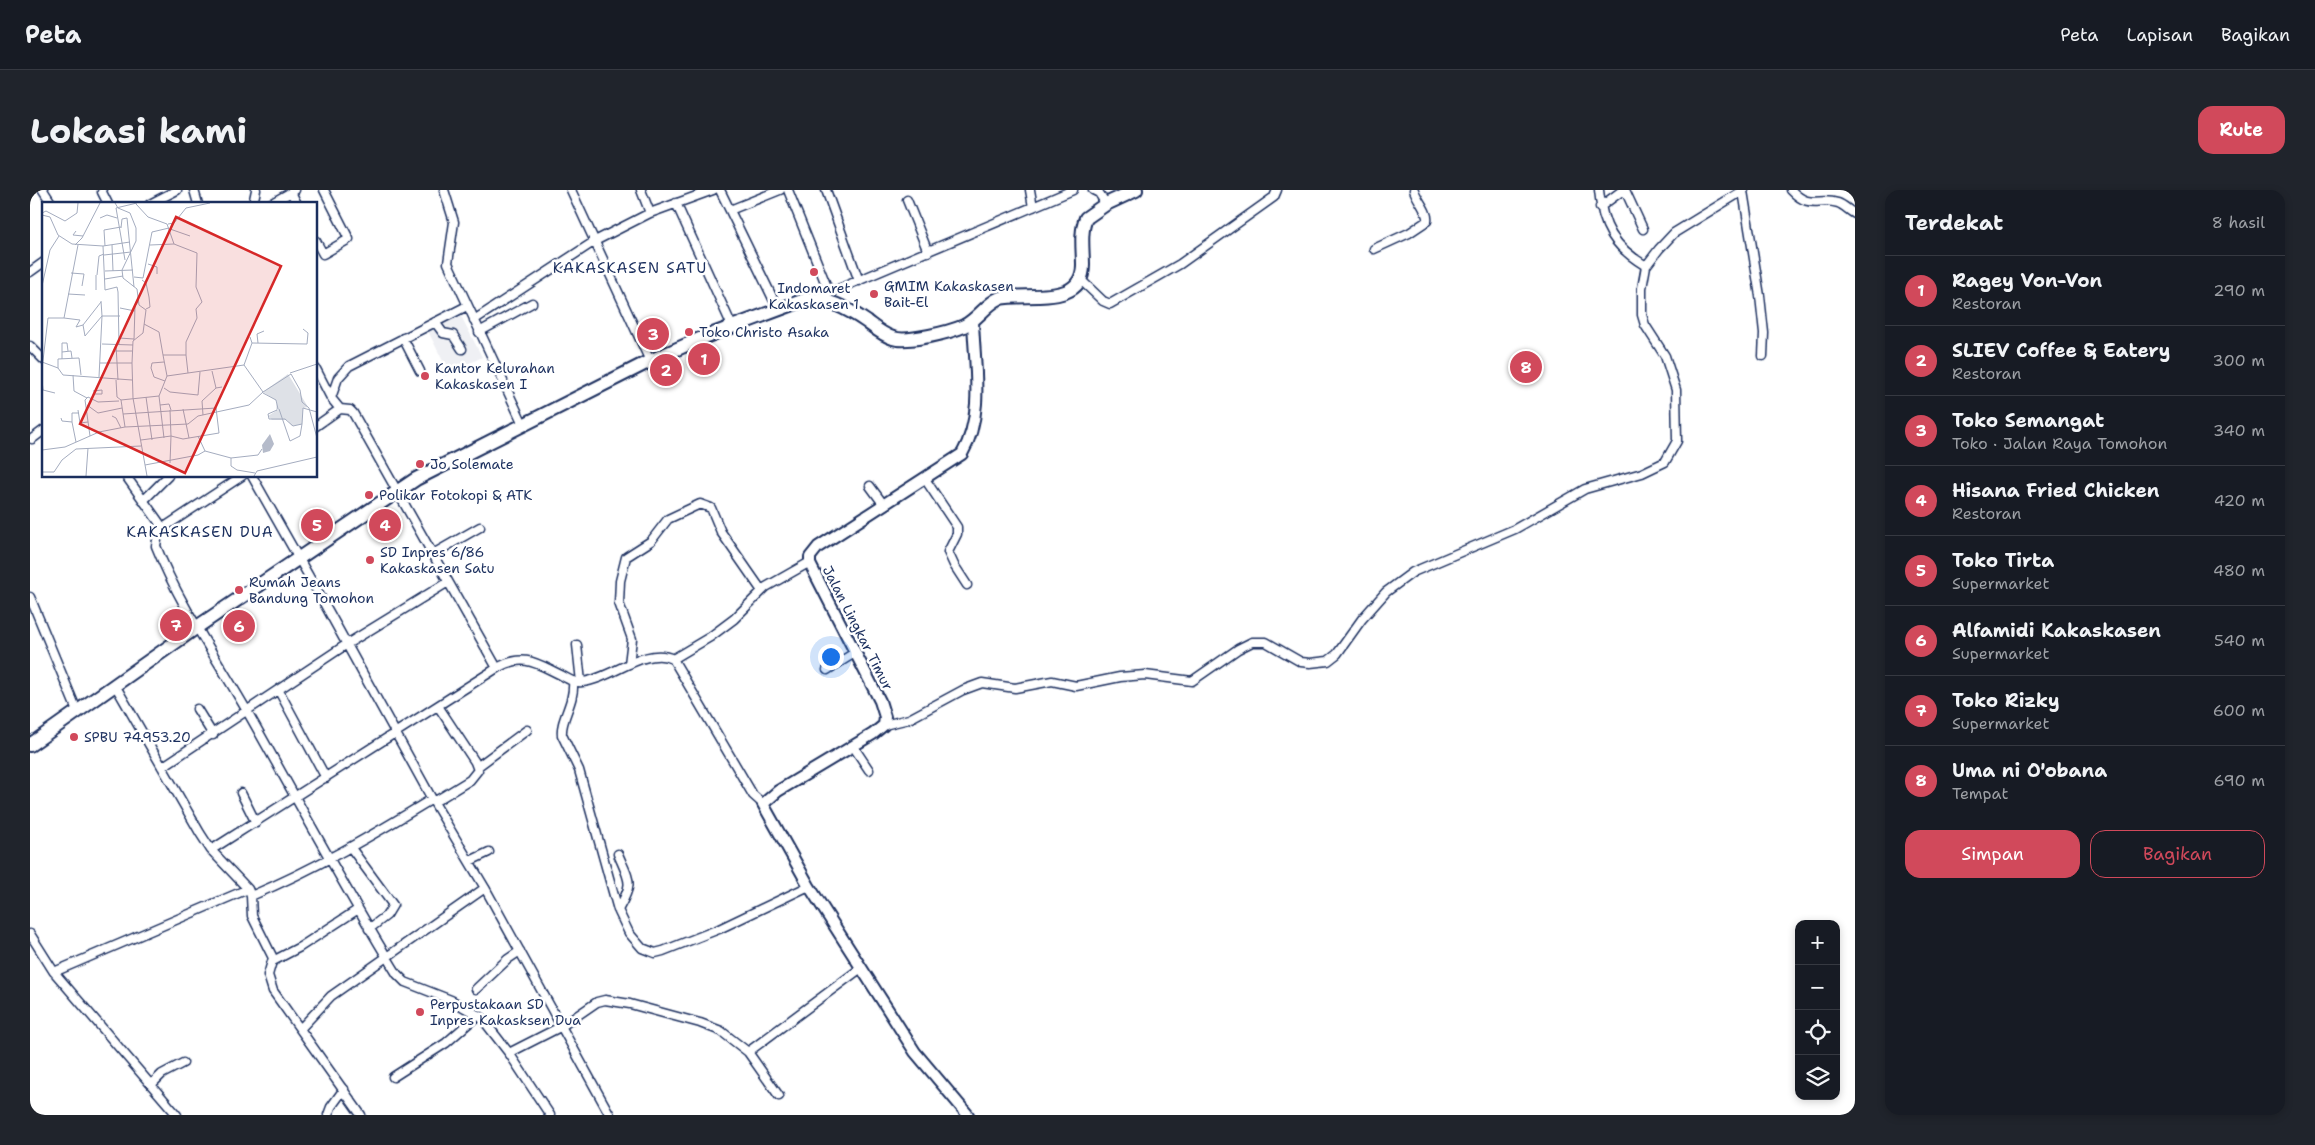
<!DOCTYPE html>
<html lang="id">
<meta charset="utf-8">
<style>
:root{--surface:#171b24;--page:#20242c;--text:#f1f3f6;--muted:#9ea1a6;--line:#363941;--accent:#d1495b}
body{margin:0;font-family:"Shantell Sans",sans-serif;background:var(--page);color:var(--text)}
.controls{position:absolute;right:15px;bottom:15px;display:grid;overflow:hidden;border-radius:10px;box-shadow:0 2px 8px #0003}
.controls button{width:45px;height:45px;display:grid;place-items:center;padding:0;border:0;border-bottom:1px solid var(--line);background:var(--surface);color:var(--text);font:25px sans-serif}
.you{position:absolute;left:800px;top:466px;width:18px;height:18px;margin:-12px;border:4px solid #fff;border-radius:50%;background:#1a73e8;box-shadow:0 0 0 8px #1a73e833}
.badge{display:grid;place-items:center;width:32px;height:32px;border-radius:50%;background:var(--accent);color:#fff;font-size:16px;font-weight:700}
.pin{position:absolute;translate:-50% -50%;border:2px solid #fff;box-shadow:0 1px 5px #0006}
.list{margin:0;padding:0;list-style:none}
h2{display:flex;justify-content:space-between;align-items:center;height:65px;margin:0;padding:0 20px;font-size:21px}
h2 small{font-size:16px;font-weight:400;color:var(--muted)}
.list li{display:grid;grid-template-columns:32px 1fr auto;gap:15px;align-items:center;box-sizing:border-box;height:70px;padding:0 20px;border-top:1px solid var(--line)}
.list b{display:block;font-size:19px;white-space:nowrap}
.list p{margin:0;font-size:16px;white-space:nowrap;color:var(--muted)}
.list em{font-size:16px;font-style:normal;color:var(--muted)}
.actions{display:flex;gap:10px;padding:15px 20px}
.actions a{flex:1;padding:11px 0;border:1px solid var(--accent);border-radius:15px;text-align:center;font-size:18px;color:var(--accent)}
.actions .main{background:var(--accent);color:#fff}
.icon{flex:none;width:28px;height:28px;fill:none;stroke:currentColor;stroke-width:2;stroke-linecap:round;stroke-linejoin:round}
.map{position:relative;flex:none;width:1825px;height:925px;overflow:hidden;border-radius:15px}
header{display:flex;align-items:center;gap:30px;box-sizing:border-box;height:70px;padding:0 25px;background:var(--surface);border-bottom:1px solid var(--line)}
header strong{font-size:24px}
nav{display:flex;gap:28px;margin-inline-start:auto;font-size:18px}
.intro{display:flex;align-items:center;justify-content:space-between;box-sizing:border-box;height:120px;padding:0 30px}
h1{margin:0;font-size:35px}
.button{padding:12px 22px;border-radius:15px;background:var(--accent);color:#fff;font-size:18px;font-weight:700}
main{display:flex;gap:30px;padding:0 30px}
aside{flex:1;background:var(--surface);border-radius:15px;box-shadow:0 2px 8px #0003}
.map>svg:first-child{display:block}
</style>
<header>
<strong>Peta</strong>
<nav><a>Peta</a><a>Lapisan</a><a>Bagikan</a></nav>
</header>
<div class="intro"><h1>Lokasi kami</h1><a class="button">Rute</a></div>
<main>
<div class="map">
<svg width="1825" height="925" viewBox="0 0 1825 925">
<rect width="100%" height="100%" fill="#fff"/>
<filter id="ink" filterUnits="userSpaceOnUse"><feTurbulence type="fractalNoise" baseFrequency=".02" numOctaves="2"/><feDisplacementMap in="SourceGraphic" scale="10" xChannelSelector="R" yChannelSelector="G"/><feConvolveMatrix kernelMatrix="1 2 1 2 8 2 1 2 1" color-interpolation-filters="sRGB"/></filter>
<g filter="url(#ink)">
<path fill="#eff0f4" d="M430 124 452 167 415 186 408 174 413 171 398 141Z"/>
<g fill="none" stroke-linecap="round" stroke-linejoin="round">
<defs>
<path id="minor" d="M13 0 22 14
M164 0 168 14
M414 0 424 32 418 73 493 234
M541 0 620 171
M611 0 620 23
M690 0 748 119
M758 0 799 102
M796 0 829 91
M1000 0 1003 17
M1063 0 1069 3 1076 14
M1569 0C1572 37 1584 57 1616 76
M1595 0 1613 39
M1761 0C1780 20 1788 7 1808 13 1814 15 1819 21 1825 24
M1713 1 1730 106 1734 143 1733 166
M72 2 78 14
M261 2 267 14
M877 10 898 62
M646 13 702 136
M120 14 147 0
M223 14 226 0
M240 14 265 0
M1570 17 1593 0
M700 20 750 0
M286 51 293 64 319 49 294 0
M1344 59 1379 43 1397 31C1399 22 1387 10 1384 0
M0 82 14 72
M1051 90 1073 111 1080 114 1150 74 1244 7 1247 0
M787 108 1043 0
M444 130 565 51 620 23 683 0
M405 132 413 143 423 145 432 159
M449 142 502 113
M373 148 390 181
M0 156 14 170
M286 179 301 208
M310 219 301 208 308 188 319 176 437 116
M286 236 310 219
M2 249 14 240
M96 286 133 338 128 344 126 356C149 414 186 467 217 521 267 609 314 698 367 784L375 792 421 810 451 827 479 863 520 925
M222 286 294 413 402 609 455 698 580 925
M895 289 927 337V344L918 362 924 375 937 395
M840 296 854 315
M113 311 138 286
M133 338 212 286
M403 364 450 337
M0 407 48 523
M547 455 551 492
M643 469 723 605 733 614
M599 474 602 449 589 413 590 391 596 367 621 351 638 329 670 314 681 318 691 342 732 401
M467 478C494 463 506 473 531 485 538 489 544 493 552 492 580 490 616 455 643 469L680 447 704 429 736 397 780 372
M797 480 826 462
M543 491C545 513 530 529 532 545L549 580 588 720 599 743 612 758 625 763 633 761 689 739 779 696
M85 495 170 643 181 660 218 699 221 706 222 726 243 768 238 785 243 801 331 925
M249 501 296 588
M167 519 183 545
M854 535 879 529 933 500 952 493 985 498 1022 491 1046 496 1090 487 1115 485 1162 491 1208 459 1222 452H1236L1271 472 1280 473 1298 471 1307 464 1332 429 1356 402 1383 382 1485 339 1555 299 1612 283 1635 272 1647 251 1646 200 1635 166 1615 135 1612 125V98L1616 76 1629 59 1644 43 1714 0
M823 556 839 580
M132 577 317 454 418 392
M447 577 497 540
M211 603 226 633
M404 612 440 590 448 580 445 572 408 516
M321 658 363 715 357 725 339 739
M181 660 467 478 323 223 320 220 310 219
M440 671 459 662
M221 706C285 679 343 645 402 609
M588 720C604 692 600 692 588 664
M0 744 24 782 147 925
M243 771 270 757 327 720
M24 782 218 699
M446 799 478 769 490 761
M271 838 301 806 455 698
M479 863 532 836 567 812 575 810 600 814 670 833 691 841 718 862
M363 887 416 853 448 825
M122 894 132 884 153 873
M749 906 718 862 831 778
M298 925 301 917 314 899"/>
<path id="secondary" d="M938 925 885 862 779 696 733 614 748 601 843 544 854 535 855 527 850 511 780 374V367L788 357 932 264C955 224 944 174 943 130"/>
<path id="trunk" d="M0 555 167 437 386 289 620 171 672 148 777 109C797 107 821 121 837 132 845 138 853 145 863 148 877 153 920 142 934 136 948 129 956 114 970 108 998 102 1053 117 1053 75 1053 60 1050 42 1056 28L1076 14 1106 0"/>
</defs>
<use href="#minor" stroke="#1b2f5e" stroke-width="11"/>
<use href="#secondary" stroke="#1b2f5e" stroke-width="14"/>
<use href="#trunk" stroke="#1b2f5e" stroke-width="16"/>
<use href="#minor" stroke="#fff" stroke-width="8"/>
<use href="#secondary" stroke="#fff" stroke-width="10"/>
<use href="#trunk" stroke="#fff" stroke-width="12"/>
</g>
</g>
<g fill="#d1495b" stroke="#fff" stroke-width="2">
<circle cx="784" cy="82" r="5"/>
<circle cx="844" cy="104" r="5"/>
<circle cx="659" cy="142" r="5"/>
<circle cx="395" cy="186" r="5"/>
<circle cx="390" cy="274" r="5"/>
<circle cx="339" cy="305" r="5"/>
<circle cx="340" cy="370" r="5"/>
<circle cx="209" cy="400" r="5"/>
<circle cx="44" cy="547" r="5"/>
<circle cx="390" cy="822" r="5"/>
</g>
<g text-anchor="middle" stroke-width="5" stroke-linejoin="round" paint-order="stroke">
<g font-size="14" fill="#1b2f5e" stroke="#fff" text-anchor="start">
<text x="854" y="101">GMIM Kakaskasen<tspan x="854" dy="16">Bait-El</tspan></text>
<text x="784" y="103" text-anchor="middle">Indomaret<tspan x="784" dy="16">Kakaskasen 1</tspan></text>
<text x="669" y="147">Toko Christo Asaka</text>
<text x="405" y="183">Kantor Kelurahan<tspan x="405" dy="16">Kakaskasen I</tspan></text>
<text x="400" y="279">Jo Solemate</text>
<text x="349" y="310">Polikar Fotokopi &amp; ATK</text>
<text x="350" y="367">SD Inpres 6/86<tspan x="350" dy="16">Kakaskasen Satu</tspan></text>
<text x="219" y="397">Rumah Jeans<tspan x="219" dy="16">Bandung Tomohon</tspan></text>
<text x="54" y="552">SPBU 74.953.20</text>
<text x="400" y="819">Perpustakaan SD<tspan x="400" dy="16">Inpres Kakasksen Dua</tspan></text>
</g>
<g font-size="14" fill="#1b2f5e" stroke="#fff">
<text transform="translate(828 438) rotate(63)" y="5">Jalan Lingkar Timur</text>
</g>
<g font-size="15" letter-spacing="1" fill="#1b2f5e" stroke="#fff">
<text x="600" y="83">KAKASKASEN SATU</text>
<text x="170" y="347">KAKASKASEN DUA</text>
</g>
</g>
<g transform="translate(12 12)">
<rect width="275" height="275" fill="#fff"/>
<path d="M246 172 266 205 261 206 260 222 250 224 245 218H230L226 214 234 209 235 199 221 190Z" fill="#dee1e7"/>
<path d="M228 232 232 242 228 249 221 251 220 243Z" fill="#b5bbca"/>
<path fill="none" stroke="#a4acbf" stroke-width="1" d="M73 1 76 6 88 11 94 26V39L80 68 81 76 95 87 97 103 104 108 101 131 91 139 90 161 91 196 105 274M94 2 106 15 125 22 132 42 155 51 154 85 160 100 154 107 155 116 144 140V153M0 11 4 9 23 19 35 11 36 1M0 13 8 15 16 33 30 42 61 44 88 40M58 16 65 13 75 16M126 22 132 21 144 6 168 1M79 26 80 17 85 16 92 85M128 27 148 34M34 29 31 33 41 34M33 43 40 36 58 1M70 43 71 69M108 43 132 42M61 44 63 88 75 85 76 90 77 143M63 44 62 28 79 25M62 53 89 50M83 58 74 6 95 1M106 62 115 65V72M63 69 91 68M29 71 42 72 40 84M54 73V88M55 73 57 54 62 52M92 75 101 76 110 30 127 26M63 77 81 74M100 78 104 81 107 95 108 105 104 107M0 84 8 48 17 34M26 92 43 93M59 99 60 114H78M78 106 93 109M22 116 38 118 34 125 41 123 43 134 60 114 57 175M102 122 117 130 121 153H144L146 171 202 163 221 190 249 172 258 188 260 200 267 206 275 236M41 123 59 100M77 136 92 137M92 138 93 104 96 100M210 141 265 142 266 131 261 127M216 141 215 132 222 129M60 142 91 143M74 143 76 178M73 149H90M20 150 29 149 30 156M20 157V141H25L26 149M0 160 16 166 21 173 90 178M122 160 110 161 109 166 112 175 123 179M58 161H90M202 163 210 141 208 135M16 166V157L37 156 39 173M0 167 6 116H22L36 43M170 169 174 186 180 185M248 171 275 162M31 173 32 189 45 196M125 174 146 171M0 178 1 188 13 191M74 178 75 195 79 198 83 225M122 186 128 190 156 193 158 170M51 189 60 188V192H52M221 191 234 198 236 207M117 194 125 174 121 153M104 195 110 238M79 198 117 194 122 236M45 203 56 211 80 206M118 203 127 202 129 208M141 207 147 236M237 207 248 239 258 234 260 222M36 208 38 221 46 220M128 208 129 234M235 208 226 212 227 217H243L251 224 260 222 261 206 275 210M81 212 174 206 177 231 141 237 129 234 99 238M161 213 160 199 174 186M70 214 74 216 79 226M19 216 20 219 30 220 34 240M30 220V211H37M48 234 43 198 46 195 56 200 77 199M0 248 23 245 57 230 83 225 146 222 156 214 207 203 221 190M163 249 189 256V264L195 268 213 271M189 256 216 253 220 247M128 261 129 234M103 263 156 253 163 249 156 234M0 270H12L20 258 34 247 99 244M44 274 46 246M212 274 215 269 275 255"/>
<path fill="#d62828" fill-opacity="0.15" stroke="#d62828" stroke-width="2.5" d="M134 15 239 64 143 271 38 222Z"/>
<rect width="275" height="275" fill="none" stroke="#1b2f5e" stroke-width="2.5"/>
</g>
</svg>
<div class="controls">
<button>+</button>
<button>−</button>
<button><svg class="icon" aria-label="locate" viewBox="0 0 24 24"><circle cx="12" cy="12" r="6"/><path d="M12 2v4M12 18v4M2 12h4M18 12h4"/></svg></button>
<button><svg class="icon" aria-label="layers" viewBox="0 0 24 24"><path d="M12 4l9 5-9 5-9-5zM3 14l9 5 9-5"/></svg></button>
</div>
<div class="you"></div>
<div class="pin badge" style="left:674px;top:169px">1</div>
<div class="pin badge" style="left:636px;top:180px">2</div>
<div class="pin badge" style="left:623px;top:144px">3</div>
<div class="pin badge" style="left:355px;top:335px">4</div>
<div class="pin badge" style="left:287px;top:335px">5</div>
<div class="pin badge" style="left:209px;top:436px">6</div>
<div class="pin badge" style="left:146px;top:435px">7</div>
<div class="pin badge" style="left:1496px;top:177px">8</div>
</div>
<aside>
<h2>Terdekat<small>8 hasil</small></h2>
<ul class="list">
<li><span class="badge">1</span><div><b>Ragey Von-Von</b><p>Restoran</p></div><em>290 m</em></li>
<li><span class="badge">2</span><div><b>SLIEV Coffee &amp; Eatery</b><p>Restoran</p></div><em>300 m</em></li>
<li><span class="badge">3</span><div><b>Toko Semangat</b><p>Toko · Jalan Raya Tomohon</p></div><em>340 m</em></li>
<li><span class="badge">4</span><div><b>Hisana Fried Chicken</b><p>Restoran</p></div><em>420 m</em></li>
<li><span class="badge">5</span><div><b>Toko Tirta</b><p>Supermarket</p></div><em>480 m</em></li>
<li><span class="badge">6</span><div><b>Alfamidi Kakaskasen</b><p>Supermarket</p></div><em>540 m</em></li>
<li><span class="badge">7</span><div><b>Toko Rizky</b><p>Supermarket</p></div><em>600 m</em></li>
<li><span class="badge">8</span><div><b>Uma ni O'obana</b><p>Tempat</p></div><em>690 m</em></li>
</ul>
<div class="actions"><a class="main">Simpan</a><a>Bagikan</a></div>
</aside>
</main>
